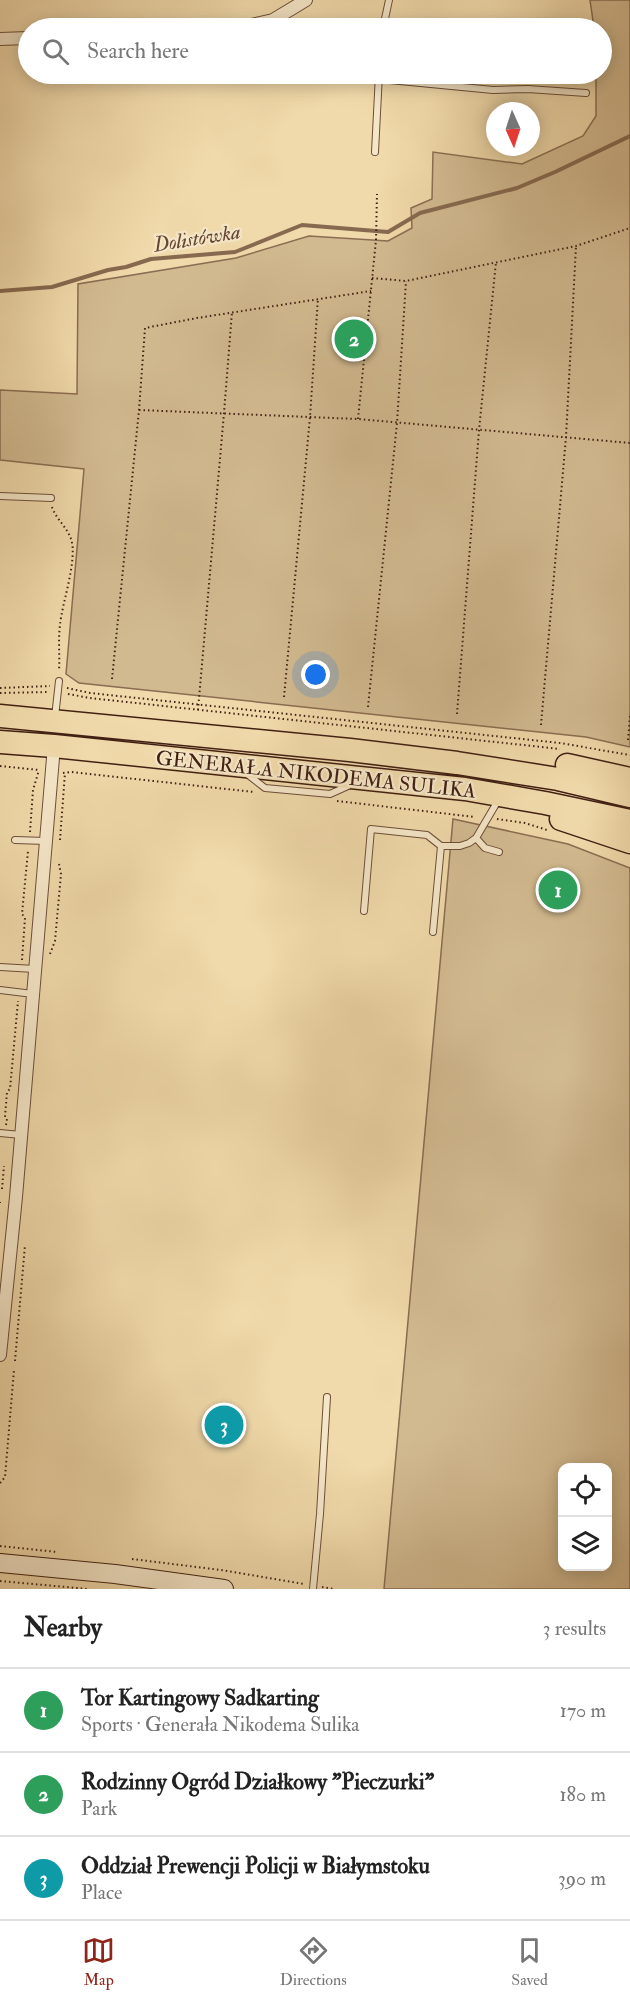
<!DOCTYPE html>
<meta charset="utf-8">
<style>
:root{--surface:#fff;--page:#f2f2f2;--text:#222;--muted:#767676;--line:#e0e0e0;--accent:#8f2418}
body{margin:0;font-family:"IM FELL Double Pica",serif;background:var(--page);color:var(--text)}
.controls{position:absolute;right:18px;bottom:18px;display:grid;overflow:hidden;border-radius:12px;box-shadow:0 3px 15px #0003}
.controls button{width:54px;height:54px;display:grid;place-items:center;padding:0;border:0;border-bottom:2px solid var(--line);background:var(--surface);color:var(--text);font:30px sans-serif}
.compass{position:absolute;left:486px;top:102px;width:54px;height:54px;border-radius:50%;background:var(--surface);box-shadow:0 3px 15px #0003;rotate:177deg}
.you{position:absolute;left:316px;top:675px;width:21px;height:21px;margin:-15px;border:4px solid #fff;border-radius:50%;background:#1a73e8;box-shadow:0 0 0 9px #1a73e833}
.badge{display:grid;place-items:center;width:39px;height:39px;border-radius:50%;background:var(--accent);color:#fff;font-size:20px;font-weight:700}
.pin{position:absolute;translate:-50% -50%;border:3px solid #fff;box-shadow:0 2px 6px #0006}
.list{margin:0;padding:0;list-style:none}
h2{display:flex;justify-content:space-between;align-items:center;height:78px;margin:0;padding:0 24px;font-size:26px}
h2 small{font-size:20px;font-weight:400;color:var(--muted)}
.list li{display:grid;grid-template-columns:39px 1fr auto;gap:18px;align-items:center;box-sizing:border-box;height:84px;padding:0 24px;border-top:2px solid var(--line)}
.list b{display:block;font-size:22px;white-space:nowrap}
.list p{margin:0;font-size:20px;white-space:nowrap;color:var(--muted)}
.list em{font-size:20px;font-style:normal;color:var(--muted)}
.icon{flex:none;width:33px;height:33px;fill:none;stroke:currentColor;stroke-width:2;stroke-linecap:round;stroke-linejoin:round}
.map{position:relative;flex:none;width:630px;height:1589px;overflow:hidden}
.search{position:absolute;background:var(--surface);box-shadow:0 3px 15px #0003;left:18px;right:18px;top:18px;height:66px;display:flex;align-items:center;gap:15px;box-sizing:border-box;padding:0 21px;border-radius:33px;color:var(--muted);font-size:22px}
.sheet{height:330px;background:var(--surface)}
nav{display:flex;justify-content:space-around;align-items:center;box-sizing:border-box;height:84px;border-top:2px solid var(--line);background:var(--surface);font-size:16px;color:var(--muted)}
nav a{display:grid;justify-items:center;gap:3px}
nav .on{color:var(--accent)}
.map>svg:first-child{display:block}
</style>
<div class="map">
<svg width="630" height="1589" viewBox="0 0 630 1589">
<rect width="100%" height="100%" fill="#f0d9aa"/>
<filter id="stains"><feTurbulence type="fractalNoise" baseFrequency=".00333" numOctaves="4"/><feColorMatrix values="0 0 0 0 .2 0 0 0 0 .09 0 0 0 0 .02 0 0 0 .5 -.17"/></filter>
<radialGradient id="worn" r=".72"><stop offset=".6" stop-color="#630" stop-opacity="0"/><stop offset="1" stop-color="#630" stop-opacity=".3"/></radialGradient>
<path fill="#d2ba90" stroke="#8a6d52" stroke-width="1.5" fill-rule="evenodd" d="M590 0H630V747L586 737 79 683 66 674 84 469 0 460V390L77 394 78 284 236 258 309 236 388 241 412 228 411 208 432 199 433 152 522 164 583 136 596 116V74H602V28H594Z
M453 819 568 844 630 868V1589H384ZM562 1468H608V1566H562Z"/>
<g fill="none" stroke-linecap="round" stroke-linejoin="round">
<path stroke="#86694f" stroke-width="4" d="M0 291 52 287 108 270 126 267 151 259 235 252 302 225 388 232 420 213 517 188 555 172 630 136"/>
<defs>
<path id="lane" d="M383 28 389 0
M379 79 493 90 528 89 586 93
M375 152 379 74
M0 496 51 498
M55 717 59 681
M247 774 265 788 330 794 350 785
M476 838 485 848 499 852
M15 840 46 841
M364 911 371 829 427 835 441 846H460L469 843 476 838 496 804
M433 932 441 846
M0 967 35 969
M0 990 33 994
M0 1133 21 1135
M313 1589 320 1514 327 1397"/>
<path id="street" d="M239 28 273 20 306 0
M0 39 28 38
M0 1355 16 1197 54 746"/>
<path id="secondary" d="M0 1563 115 1574 224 1589"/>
<path id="highway" d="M0 716 350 750 457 763 558 779 630 796
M0 742 54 746 465 789 545 803 630 821
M567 765 630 779
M561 819 630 842"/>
</defs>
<use href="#lane" stroke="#6d4e39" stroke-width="8"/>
<use href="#street" stroke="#6d4e39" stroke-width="14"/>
<use href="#secondary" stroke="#412013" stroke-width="20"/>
<use href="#highway" stroke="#412013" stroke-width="25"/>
<path stroke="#412013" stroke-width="2" stroke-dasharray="1.5 3" stroke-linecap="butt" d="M372 278 406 281 576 246 630 228
M139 410 358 419 630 443
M358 419 376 240 377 194
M52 507C56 519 67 527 71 539 78 559 62 603 60 625 58 641 60 656 59 671
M112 679 139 410 145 328 197 318 371 291
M0 688 50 686
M67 688 90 693 560 743 630 755
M0 693 48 692
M68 694 90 698 560 749
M284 697 310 417 318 298
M368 707 397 423 406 281
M198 710 224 413 232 312
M457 714 479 430 496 262
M541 725 566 437 576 246
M628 740 630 716
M0 766 39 770
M63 773 71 772 254 792
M337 801 475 817
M497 819 525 823 547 830
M30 832 33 790 39 770
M60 840 65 773
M50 954 55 941 61 874 59 864
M22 960 25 918 22 914 28 851
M6 1125 7 1119 5 1117 7 1092 10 1089 18 1001
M2 1189 4 1166
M0 1203V1202
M15 1361 25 1245
M0 1483 5 1477 14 1370
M0 1546 57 1552
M132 1559 221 1570 304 1584
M0 1581 88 1589
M322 1587 334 1589"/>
<use href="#lane" stroke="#f5e6c8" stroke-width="6"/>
<use href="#street" stroke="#f5e6c8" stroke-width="12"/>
<use href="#secondary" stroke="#f5e6c8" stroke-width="18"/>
<use href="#highway" stroke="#f0d9aa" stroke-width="22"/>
</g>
<g text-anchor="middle" stroke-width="4.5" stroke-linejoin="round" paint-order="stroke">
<g font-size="20" fill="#412013" stroke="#f5e6c8">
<text transform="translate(316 774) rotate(6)" y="7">GENERAŁA NIKODEMA SULIKA</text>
</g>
<g font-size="21" font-style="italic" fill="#644531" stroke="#f5e6c8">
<text transform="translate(197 238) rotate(-9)" y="7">Dolistówka</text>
</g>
</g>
<rect width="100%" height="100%" filter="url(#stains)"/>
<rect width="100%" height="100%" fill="url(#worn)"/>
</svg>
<div class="controls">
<button><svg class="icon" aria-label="locate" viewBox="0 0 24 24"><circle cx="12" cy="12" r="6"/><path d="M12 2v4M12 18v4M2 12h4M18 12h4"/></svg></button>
<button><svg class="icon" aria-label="layers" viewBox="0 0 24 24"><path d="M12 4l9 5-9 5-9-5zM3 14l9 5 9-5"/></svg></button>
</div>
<svg class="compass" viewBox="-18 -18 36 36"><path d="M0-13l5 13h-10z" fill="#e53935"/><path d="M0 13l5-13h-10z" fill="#767676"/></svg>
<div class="you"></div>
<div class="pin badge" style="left:558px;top:890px;background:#2e9e5b">1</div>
<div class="pin badge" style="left:354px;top:339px;background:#2e9e5b">2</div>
<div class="pin badge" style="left:224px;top:1425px;background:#0f9aa8">3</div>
<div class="search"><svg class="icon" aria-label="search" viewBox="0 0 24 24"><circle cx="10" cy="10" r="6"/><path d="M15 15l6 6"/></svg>Search here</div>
</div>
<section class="sheet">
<h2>Nearby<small>3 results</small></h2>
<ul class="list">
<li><span class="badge" style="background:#2e9e5b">1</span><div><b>Tor Kartingowy Sadkarting</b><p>Sports · Generała Nikodema Sulika</p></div><em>170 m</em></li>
<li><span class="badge" style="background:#2e9e5b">2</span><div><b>Rodzinny Ogród Działkowy &quot;Pieczurki&quot;</b><p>Park</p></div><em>180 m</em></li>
<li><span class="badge" style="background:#0f9aa8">3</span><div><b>Oddział Prewencji Policji w Białymstoku</b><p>Place</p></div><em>390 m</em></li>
</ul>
</section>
<nav>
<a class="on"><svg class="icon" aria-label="map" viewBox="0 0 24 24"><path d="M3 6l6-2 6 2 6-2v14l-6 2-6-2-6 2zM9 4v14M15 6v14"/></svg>Map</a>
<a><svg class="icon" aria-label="directions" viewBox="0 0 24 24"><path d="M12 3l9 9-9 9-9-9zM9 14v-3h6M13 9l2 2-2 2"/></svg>Directions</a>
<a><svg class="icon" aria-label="saved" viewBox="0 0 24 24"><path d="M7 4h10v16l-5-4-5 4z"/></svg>Saved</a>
</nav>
